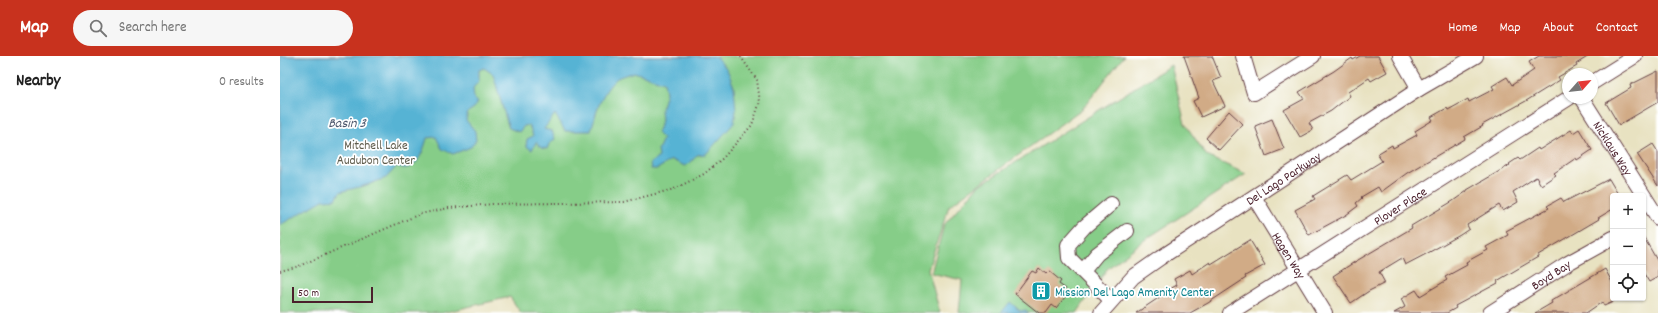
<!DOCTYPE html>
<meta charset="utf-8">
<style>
:root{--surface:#fff;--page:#f6f6f6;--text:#222;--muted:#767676;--line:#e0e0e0;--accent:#c8321e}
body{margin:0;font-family:Dekko,sans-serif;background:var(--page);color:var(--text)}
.controls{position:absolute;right:12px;bottom:12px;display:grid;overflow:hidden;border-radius:4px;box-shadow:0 1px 3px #0004}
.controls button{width:36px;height:36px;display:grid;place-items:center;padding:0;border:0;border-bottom:1px solid var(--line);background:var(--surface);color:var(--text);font:20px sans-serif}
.compass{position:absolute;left:1282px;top:12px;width:36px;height:36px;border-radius:50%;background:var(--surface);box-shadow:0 1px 3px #0004;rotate:63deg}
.scale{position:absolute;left:12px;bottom:10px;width:81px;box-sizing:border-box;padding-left:4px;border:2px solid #4a1f2b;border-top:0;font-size:11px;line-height:14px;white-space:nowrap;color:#4a1f2b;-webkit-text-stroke:3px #fff;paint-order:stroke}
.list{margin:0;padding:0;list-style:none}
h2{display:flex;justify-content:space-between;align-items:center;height:52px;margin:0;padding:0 16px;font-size:17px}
h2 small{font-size:13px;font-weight:400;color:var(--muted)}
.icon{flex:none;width:22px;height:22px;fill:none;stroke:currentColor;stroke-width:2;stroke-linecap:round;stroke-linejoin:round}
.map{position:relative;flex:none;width:1378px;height:257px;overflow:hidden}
header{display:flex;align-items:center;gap:24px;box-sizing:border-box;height:56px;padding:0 20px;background:var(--accent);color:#fff}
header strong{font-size:19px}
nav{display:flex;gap:22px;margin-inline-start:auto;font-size:14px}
.search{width:280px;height:36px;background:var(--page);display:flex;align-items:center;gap:10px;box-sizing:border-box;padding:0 14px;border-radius:22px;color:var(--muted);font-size:15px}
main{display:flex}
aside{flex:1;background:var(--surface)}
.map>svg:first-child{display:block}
</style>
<header>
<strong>Map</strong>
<div class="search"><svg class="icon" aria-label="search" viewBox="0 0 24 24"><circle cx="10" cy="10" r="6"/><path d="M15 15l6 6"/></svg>Search here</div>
<nav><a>Home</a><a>Map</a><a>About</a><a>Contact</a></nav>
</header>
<main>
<aside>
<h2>Nearby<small>0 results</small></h2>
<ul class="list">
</ul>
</aside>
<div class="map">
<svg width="1378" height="257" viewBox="0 0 1378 257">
<rect width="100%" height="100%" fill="#fff"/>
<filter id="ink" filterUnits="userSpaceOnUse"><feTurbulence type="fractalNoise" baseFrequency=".025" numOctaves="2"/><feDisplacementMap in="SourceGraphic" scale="8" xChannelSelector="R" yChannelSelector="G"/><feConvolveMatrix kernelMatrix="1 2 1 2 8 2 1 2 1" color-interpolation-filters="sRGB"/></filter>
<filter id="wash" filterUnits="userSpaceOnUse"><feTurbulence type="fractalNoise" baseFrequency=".012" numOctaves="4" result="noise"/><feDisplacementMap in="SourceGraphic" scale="16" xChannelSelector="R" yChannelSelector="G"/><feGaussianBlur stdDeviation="0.9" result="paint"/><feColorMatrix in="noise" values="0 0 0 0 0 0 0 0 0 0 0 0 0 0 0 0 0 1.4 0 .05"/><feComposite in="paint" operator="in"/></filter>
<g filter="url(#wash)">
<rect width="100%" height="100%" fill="#e8e2c1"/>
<path fill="#86cd88" stroke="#68765a" d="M0 0H844L803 52 669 150 648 213 660 257H241L230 241 162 257H0Z
M891 9 905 68 927 100 966 118 863 185 827 213 797 257H679L682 224 651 217 664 169 698 130Z"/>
<path fill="#56b3d4" stroke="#506980" d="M0 0H435L447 13 454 31 456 55 454 67 426 98 417 99 411 106 405 110 392 104 377 113H371L370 107 379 101 378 94 383 83 377 77 382 64 381 54 386 37 384 26 354 16C349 18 340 20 336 23 321 36 316 57 311 75H285L275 58 264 73 272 75 275 83 269 88 267 93 261 92 256 86 252 94 246 90 247 83 253 80 249 69 244 70 239 76 229 72 226 63 213 18 204 12 199 14V25L193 32 194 43 198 46 194 52 188 56 186 64 195 75 196 84 191 91 173 98 162 93 156 81 147 82C143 97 135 119 117 110L106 122 87 129 60 136 56 143 43 144 0 169Z
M730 246 740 255 746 254 748 257H721Z"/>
<g id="blocks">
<path fill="#d1ab86" d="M904 0H932L941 22 933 25 945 50 921 61 913 45 919 42Z
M1080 0H1098L1107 16 1091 25 1089 22 1068 36 1070 40 1051 55 1029 67 1033 74 1020 81 1004 54 1024 43 1019 36 1054 15 1072 2 1073 4Z
M1259 0H1309L1296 8 1297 10 1278 21 1280 24 1246 45 1202 69 1203 70 1184 81 1185 83 1127 117 1101 136 1098 131 1081 141 1082 142 1076 147 1078 150 1066 159 1029 179 1015 154 1035 143 1033 140 1067 119 1071 124 1102 105 1097 98 1112 89 1113 92 1137 79 1135 75 1153 64 1151 61 1167 52 1168 54 1188 43 1189 46 1214 33 1212 30 1227 21 1232 29 1254 14 1249 6Z
M1378 15V46L1339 69 1326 47 1351 32 1350 29Z
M949 55 963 68 939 94 926 82Z
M992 63 1004 93 986 100 975 70Z
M1299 73 1312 94 1297 104 1296 102 1274 117 1276 119 1261 129 1256 121 1233 136 1238 146 1223 155 1219 149 1187 169 1189 173 1180 179 1146 198 1125 209 1122 202 1099 216 1105 227 1089 235 1071 247 1053 220 1073 207 1132 172 1131 170 1173 145 1187 135V134L1230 109 1229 108 1238 102 1240 104 1258 92 1259 94 1291 74 1293 77Z
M1373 88 1378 96V130L1357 98Z
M1329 123 1339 140H1333V153L1318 162 1319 163 1258 199V201L1217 225 1218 227 1175 250 1176 252 1167 257H1114L1125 251 1121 243 1136 234 1140 240 1167 224 1165 221 1187 209 1186 206 1208 194 1206 191 1228 179 1226 175 1269 152 1267 150 1281 142 1284 146Z
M1363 180 1378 206V221L1369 226 1363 216Z
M970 184 985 209 965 220 966 222 928 247 910 257H856L880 241 879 239 897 229 894 223 910 214 912 218 930 206 931 208Z
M759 212 766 218 769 215 781 225 779 228 786 233 782 237 786 240 776 252 772 249 766 257H759L735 238 752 215 756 217Z
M1325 213 1333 228V246L1324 250 1322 246 1306 257H1255L1272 247 1271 245Z"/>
</g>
</g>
<g filter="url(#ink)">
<use href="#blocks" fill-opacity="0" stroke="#623c42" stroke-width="1"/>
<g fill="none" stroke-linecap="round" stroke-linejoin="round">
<defs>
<g id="minor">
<path d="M963 0 974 37 1033 0"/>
<path d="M1120 0 1139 33"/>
<path d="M1312 27 1355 0"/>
<path id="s1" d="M1302 42 1378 162"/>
<path id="s2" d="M974 141 1045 257"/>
<path d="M831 148 804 171 788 189 789 202 831 244"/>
<path d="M803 215 817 198 847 175"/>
<path id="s3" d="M821 257 853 221 880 202 1139 33 1196 0"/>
<path id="s4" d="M950 257 1289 42"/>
<path id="s5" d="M1210 257 1288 207 1333 182"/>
</g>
</defs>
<use href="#minor" stroke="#623c42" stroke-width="16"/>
<path stroke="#623c42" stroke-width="2" stroke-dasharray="1 3" stroke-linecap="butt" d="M0 215 19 210 140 158 169 152 213 148 344 146 394 133 424 118 443 102 472 69 480 46 477 24 460 0"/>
<use href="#minor" stroke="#fff" stroke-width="14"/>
</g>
</g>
<defs>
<symbol id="building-square" viewBox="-11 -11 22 22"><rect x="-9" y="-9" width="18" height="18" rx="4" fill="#0f9aa8" stroke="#fff"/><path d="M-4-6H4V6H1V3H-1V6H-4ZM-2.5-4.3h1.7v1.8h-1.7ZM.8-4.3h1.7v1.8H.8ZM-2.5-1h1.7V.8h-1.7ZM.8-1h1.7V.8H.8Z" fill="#fff"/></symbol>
</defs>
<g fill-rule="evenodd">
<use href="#building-square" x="750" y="224" width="22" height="22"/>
</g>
<g text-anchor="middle" stroke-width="3.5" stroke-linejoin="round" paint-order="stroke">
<g font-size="13" fill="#5f5c4c" stroke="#fff">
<text x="96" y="93">Mitchell Lake<tspan x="96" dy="15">Audubon Center</tspan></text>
</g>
<g font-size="13" fill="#4a1f2b" stroke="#fff">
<text dy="5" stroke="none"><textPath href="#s1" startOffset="59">Nicklaus Way</textPath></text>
<text dy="5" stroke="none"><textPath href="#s3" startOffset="228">Del Lago Parkway</textPath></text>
<text dy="5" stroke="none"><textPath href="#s4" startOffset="201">Plover Place</textPath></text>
<text dy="5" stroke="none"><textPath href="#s2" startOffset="68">Hagen Way</textPath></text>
<text dy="5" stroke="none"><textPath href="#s5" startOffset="72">Boyd Bay</textPath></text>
</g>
<g font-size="13" fill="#0d838f" stroke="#fff" text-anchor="start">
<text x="775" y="240">Mission Del Lago Amenity Center</text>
</g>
<g font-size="14" font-style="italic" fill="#4f5a6f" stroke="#fff">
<text x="67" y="71">Basin 3</text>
</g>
</g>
</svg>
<div class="controls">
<button>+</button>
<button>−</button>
<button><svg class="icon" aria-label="locate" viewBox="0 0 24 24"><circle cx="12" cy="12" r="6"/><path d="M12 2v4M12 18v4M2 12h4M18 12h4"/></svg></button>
</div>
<svg class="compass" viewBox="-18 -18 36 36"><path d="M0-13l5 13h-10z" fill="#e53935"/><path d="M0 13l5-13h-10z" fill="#767676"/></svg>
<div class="scale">50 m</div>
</div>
</main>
